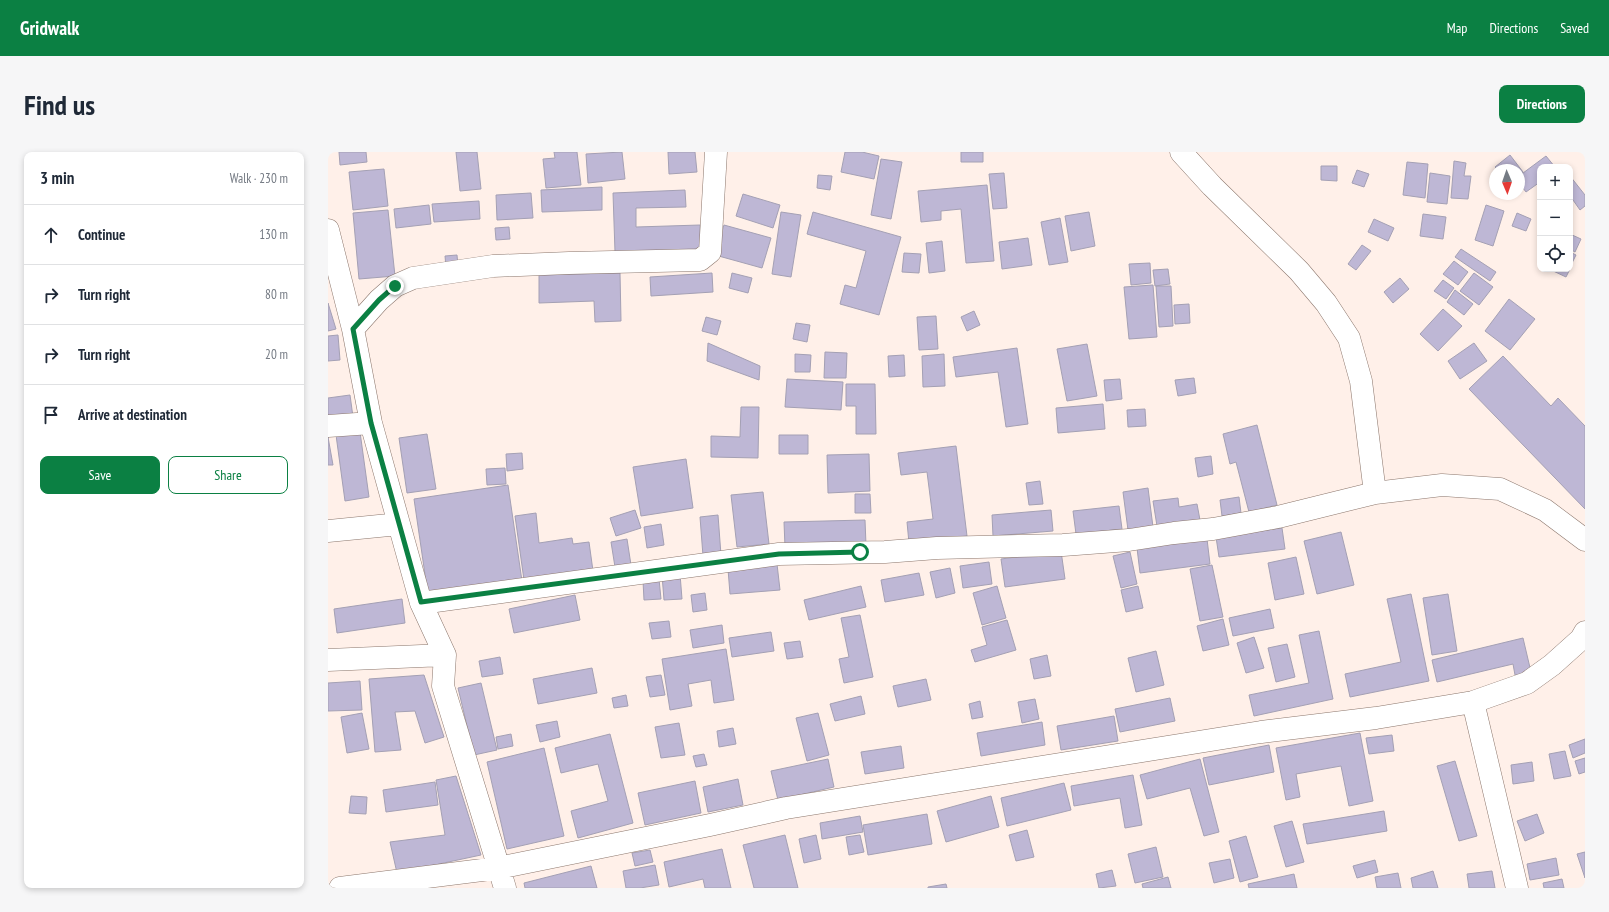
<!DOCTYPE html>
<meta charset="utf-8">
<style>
:root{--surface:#fff;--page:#f6f6f7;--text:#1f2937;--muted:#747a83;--line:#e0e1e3;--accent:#0b8043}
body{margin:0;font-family:"PT Sans Narrow",sans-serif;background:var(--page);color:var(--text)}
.controls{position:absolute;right:12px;top:12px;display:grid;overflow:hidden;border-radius:8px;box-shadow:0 2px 6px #0003}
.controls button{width:36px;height:36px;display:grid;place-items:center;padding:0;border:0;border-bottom:1px solid var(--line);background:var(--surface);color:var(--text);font:20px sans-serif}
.compass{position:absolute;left:1161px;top:12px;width:36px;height:36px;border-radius:50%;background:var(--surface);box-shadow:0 2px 6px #0003;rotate:178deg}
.stop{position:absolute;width:12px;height:12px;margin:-9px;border:3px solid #0b8043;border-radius:50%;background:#fff}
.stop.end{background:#0b8043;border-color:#fff;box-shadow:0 1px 4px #0008}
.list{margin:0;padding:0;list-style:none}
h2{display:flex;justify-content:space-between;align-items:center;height:52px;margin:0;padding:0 16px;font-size:17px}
h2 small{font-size:13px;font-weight:400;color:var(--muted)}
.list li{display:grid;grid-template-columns:26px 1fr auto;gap:12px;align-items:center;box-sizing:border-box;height:60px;padding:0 16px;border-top:1px solid var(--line)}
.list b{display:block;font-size:15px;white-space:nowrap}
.list em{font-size:13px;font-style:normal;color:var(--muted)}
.actions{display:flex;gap:8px;padding:12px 16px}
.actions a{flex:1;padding:9px 0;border:1px solid var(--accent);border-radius:8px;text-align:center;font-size:14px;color:var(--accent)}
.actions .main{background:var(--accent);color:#fff}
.icon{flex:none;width:22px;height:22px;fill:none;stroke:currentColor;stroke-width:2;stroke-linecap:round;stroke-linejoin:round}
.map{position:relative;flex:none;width:1257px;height:736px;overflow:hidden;border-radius:8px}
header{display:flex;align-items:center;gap:24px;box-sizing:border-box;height:56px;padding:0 20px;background:var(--accent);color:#fff}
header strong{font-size:19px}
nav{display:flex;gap:22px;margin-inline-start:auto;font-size:14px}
.intro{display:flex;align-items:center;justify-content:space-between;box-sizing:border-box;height:96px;padding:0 24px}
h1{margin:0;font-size:28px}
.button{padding:10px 18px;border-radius:8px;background:var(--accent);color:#fff;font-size:14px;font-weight:700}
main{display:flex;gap:24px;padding:0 24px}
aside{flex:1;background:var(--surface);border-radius:8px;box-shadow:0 2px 6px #0003}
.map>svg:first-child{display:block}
</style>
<header>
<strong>Gridwalk</strong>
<nav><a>Map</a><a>Directions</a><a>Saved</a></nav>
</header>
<div class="intro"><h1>Find us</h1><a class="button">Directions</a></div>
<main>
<aside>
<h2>3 min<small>Walk · 230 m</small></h2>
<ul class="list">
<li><svg class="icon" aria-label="ahead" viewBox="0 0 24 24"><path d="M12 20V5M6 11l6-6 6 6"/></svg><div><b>Continue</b></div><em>130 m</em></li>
<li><svg class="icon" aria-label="right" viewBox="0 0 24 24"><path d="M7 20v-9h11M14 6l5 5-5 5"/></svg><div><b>Turn right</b></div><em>80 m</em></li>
<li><svg class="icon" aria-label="right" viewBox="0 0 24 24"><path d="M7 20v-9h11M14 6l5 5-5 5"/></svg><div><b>Turn right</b></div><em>20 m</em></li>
<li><svg class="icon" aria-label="arrive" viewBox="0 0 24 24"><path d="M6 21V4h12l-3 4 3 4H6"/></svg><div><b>Arrive at destination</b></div></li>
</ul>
<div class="actions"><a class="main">Save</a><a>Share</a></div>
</aside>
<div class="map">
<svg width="1257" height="736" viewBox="0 0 1257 736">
<rect width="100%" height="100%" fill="#fff0e9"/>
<path fill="#beb7d5" stroke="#a4a0b4" d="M11 0H38L39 10 12 13Z
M128 0H149L153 37 132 39Z
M226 0H249L253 33 218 36 215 7 227 6Z
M294 0 297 27 260 31 258 2Z
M340 0H367L369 20 341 22Z
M517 0H534L551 4 546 27 513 20Z
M633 0H655V10H633Z
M1182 3 1195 20 1191 23V18H1170L1167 15Z
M1218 4 1227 15H1212V30L1198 40 1191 31V24Z
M553 7 574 10 563 67 543 63Z
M1126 9 1138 11 1136 24H1143L1140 47 1123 46Z
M1079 10 1100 12 1097 46 1075 43Z
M993 14H1009V29L993 28Z
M56 17 60 54 25 58 21 20Z
M1029 18 1041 22 1036 35 1024 31Z
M676 21 679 56 665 57 661 22Z
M1102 21 1122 24 1119 52 1099 50Z
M490 23 504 24 502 38 489 36Z
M1242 24 1257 43V54L1252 58 1245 48 1242 51Z
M659 33 666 109 638 111 633 57 613 59V68L593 70 590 39Z
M274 35V58L214 60 213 38Z
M357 38 358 55 308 56V75L372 73 373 97 287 100 285 41Z
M203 41 205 66 169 68 168 43Z
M415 42 452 53 445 76 408 64Z
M151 49 152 67 106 70 104 52Z
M101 53 103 72 68 76 66 57Z
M1158 53 1176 59 1165 94 1147 88Z
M60 58 67 124 31 127 25 61Z
M453 60 473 63 463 125 444 122Z
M485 60 573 85 551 163 512 152 517 133 528 136 538 99 479 82Z
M761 60 767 94 743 99 737 64Z
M1189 61 1203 67 1198 79 1184 74Z
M1095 62 1118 65 1115 87 1092 84Z
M732 66 740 110 721 113 713 70Z
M1046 67 1066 76 1060 89 1040 80Z
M396 73 443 86 434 116 387 103Z
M181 75 182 87 168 88 167 76Z
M1242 82 1253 87 1247 100 1242 97Z
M700 86 704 113 674 117 671 90Z
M614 89 617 119 601 121 598 91Z
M1034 93 1043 99 1028 118 1020 112Z
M1133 97 1168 120 1162 129 1127 105Z
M1242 100 1248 103 1243 113H1242Z
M576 101 593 102 591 121 574 120Z
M129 103 130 114 118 115 117 104Z
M1126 109 1140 120 1130 133 1115 122Z
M822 111 823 131 803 133 801 112Z
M840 117 842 132 827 134 825 118Z
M1221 117H1242L1238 125Z
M292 121 293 169 267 170 266 149 211 151V123Z
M384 121 385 140 323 144 322 125Z
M404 121 424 126 420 141 401 136Z
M1146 121 1165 135 1151 153 1132 139Z
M1072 126 1081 137 1065 151 1056 140Z
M1115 128 1126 136 1118 147 1106 139Z
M825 133 829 185 801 187 796 135Z
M828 134H843L845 174 831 175Z
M1127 138 1145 152 1136 163 1119 150Z
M1181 147 1207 167 1182 198 1157 179Z
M0 151 8 177 0 179Z
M861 152 862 171 847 172 846 153Z
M1115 157 1134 174 1110 199 1092 182Z
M646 159 652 173 639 179 633 165Z
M608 164 610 197 591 198 589 165Z
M378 165 393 169 389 183 374 179Z
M468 171 482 173 479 190 465 187Z
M10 183 12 208 0 209V184Z
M380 191 432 214 431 228 379 209Z
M1146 191 1159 209 1132 227 1120 209Z
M759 192 769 244 739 249 729 197Z
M689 196 700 272 678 275 670 220 628 225 625 205Z
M497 200 519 201 518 226H496Z
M467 202 483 203 482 220H467Z
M616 202 617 234 595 235 594 204Z
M576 203 577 224 561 225 560 204Z
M1175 204 1223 254 1230 246 1257 274V357L1141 237Z
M866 226 868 241 850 244 847 228Z
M459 227 515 230 513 258 457 255Z
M792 227 794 247 778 249 776 228Z
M518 232H547L548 282H528V254H518Z
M22 243 25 265 0 268V246Z
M775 252 777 277 730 281 728 256Z
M413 255H431L430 306 383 305V284L412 285Z
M817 257 818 274 800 275 799 258Z
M929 273 949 353 921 360 908 310 902 312 895 282Z
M32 280 41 345 17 349 8 283Z
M99 282 108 337 79 341 71 286Z
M451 283H480V302H451Z
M0 285 5 313H0Z
M628 294 639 384 581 391 579 370 605 367 599 320 573 323 570 301Z
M194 301 195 317 179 319 178 302Z
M541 302 542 339 500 341 499 303Z
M883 304 885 322 870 325 867 306Z
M358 307 365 356 313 364 305 315Z
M177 316 178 332 159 333 158 317Z
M712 329 715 352 701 353 698 331Z
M180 333 194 429 100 443 86 347Z
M820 336 825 375 800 378 795 340Z
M435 340 441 392 409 395 403 343Z
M527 342H542L543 361H527Z
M911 345 913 361 894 364 892 348Z
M850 346 851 355 869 352 872 368 829 374 825 349Z
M791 354 794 377 748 382 745 359Z
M307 358 313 376 288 384 282 366Z
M723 358 725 379 665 384 664 363Z
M208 361 211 391 244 386 245 392 261 390 265 419 196 428 187 364Z
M390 363 393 403 375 404 372 365Z
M537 368 538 393 457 395 456 370Z
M333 372 336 393 319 396 316 375Z
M954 376 957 397 891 405 888 385Z
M1013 380 1026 433 989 442 976 389Z
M299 387 303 413 287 415 283 390Z
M879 387 882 412 812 421 809 396Z
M733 399 737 427 677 435 673 407Z
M802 400 809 432 793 436 785 404Z
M968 405 976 442 947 448 940 411Z
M661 410 664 432 635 436 632 414Z
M449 412 452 438 402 442 400 417Z
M884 413 895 465 872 469 862 417Z
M622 416 627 441 608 446 602 420Z
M591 421 596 443 557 450 553 428Z
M352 422 354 447 336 448 334 423Z
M331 427 333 447 316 448 315 429Z
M533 434 538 455 481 468 476 448Z
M669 434 678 466 654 473 645 441Z
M810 434 815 456 798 460 793 438Z
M377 441 379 458 365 460 363 443Z
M1083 442 1101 529 1022 545 1017 522 1073 510 1059 447Z
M1120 442 1129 499 1104 503 1095 446Z
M247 443 252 468 186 481 181 457Z
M74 447 77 471 9 481 6 457Z
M942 457 946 476 905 484 901 466Z
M532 463 545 525 516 531 511 507 521 505 513 466Z
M895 467 901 493 875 499 869 474Z
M679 468 688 498 647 510 643 498 659 493 654 475Z
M341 469 343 485 324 487 321 471Z
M394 473 396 491 365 496 362 478Z
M991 479 1005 547 926 564 921 543 981 531 971 483Z
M443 480 446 499 404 505 401 486Z
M926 485 936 516 918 521 909 491Z
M1195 486 1203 520 1187 523 1185 512 1109 530 1104 508Z
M472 489 475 505 459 507 456 491Z
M959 492 967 525 948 530 940 496Z
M398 497 406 548 386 551 383 528 360 532 364 554 342 558 334 507Z
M828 499 836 533 808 540 800 506Z
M719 503 723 524 706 527 702 507Z
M172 505 175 522 154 525 151 509Z
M264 516 269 541 210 552 205 527Z
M96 523 116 585 97 591 87 559 67 560 73 598 47 600 41 527Z
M333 523 337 543 322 545 318 525Z
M598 527 603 548 570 555 565 534Z
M32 529 34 558 0 559V531Z
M153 531 169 598 146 603 130 536Z
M298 543 300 554 286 556 284 546Z
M533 544 537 562 507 569 502 552Z
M842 546 847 569 792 580 787 557Z
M707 547 711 567 694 571 690 550Z
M652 549 655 565 644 567 641 552Z
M34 561 41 597 19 601 13 565Z
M490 561 501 603 479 609 468 566Z
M786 564 790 589 733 598 729 574Z
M229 569 232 585 212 590 208 573Z
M714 570 717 593 653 604 649 581Z
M351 571 357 603 333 606 327 575Z
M405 576 408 592 391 595 389 579Z
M1032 581 1045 649 1021 654 1013 614 968 622 972 645 958 648 948 596Z
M183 582 185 594 170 597 168 585Z
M282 582 305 671 250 686 243 659 280 649 270 612 233 621 227 596Z
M1064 583 1066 599 1041 602 1038 586Z
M1257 587V601L1245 606 1241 593Z
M941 593 946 620 881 633 875 606Z
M573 594 576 616 537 622 533 600Z
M216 596 236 684 179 697 159 610Z
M1237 599 1243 624 1226 627 1221 602Z
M376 602 379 613 368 615 365 604Z
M1257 606V620L1251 622 1247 609Z
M500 607 506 635 450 648 443 619Z
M872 607 891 680 876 684 862 636 819 647 812 623Z
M1127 609 1149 684 1131 689 1109 614Z
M1204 610 1206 629 1185 632 1183 613Z
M805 623 814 673 797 676 792 646 746 654 743 634Z
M128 624 153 703 69 721 62 690 117 683 108 628Z
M410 627 415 653 380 660 375 635Z
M367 629 373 661 317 673 310 641Z
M107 630 110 653 58 660 55 638Z
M736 631 743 658 679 674 673 646Z
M23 644 39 645 38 662 21 661Z
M663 644 671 675 618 690 609 659Z
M1056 659 1059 679 979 692 975 672Z
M599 662 604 692 540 703 535 673Z
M1209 662 1216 681 1197 689 1189 669Z
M532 664 535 680 494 687 492 671Z
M964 669 976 710 958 715 946 674Z
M699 678 706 705 688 709 681 683Z
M457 683 470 736H426L415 693Z
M488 683 493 707 476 711 471 687Z
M532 683 536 700 521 703 518 685Z
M918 684 930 725 912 730 901 689Z
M828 695 835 725 807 731 800 702Z
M394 697 403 736H377L375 727 341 735 336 710Z
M322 698 325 710 307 714 304 701Z
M1257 700V726L1249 702Z
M1228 706 1231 723 1202 728 1199 712Z
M902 707 906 726 886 731 881 711Z
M1047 708 1050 720 1029 726 1025 714Z
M327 713 331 733 312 736H298L295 719Z
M263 714 269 736H197L196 731Z
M784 718 788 734 771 736 768 722Z
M1105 719 1110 736H1085L1083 726Z
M1164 719 1167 736H1141L1139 722Z
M1070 721 1073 736H1049L1047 725Z
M966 722 969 736H921L920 732Z
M840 725 843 736H815L814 732Z
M1234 727 1236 736H1216L1215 731Z
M618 732 619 736H600V735Z"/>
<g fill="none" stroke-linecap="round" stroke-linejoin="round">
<defs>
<path id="street" d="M853 0 884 34 971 119 998 151 1021 186 1033 229 1047 341 1114 333 1172 337 1217 358 1257 388
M0 78 25 177 43 271 71 372 93 451 117 503 115 534 177 736
M25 177 51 148 67 134 85 126 165 114 241 111 372 108 382 100 388 0
M0 274 43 271
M0 379 71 372
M93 451 451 402 557 400 609 396 735 393 801 388 846 381 885 377 950 365 1047 341
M0 508 117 503
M1145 550 1189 736
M12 736 170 716 382 673 458 656 933 580 1048 566 1145 550 1199 531 1224 513 1253 487 1257 480"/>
</defs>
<use href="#street" stroke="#8c776d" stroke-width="23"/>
<use href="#street" stroke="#fff" stroke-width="22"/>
</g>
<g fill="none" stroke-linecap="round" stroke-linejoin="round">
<path stroke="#0b8043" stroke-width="5" d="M67 134 51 148 25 177 43 271 93 450 451 402 532 400"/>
</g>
</svg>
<div class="controls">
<button>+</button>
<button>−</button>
<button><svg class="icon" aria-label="locate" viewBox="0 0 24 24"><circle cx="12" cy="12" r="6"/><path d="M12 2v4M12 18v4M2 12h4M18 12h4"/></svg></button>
</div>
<svg class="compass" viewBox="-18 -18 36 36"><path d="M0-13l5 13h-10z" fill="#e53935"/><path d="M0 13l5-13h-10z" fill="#747a83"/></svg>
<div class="stop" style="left:532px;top:400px"></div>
<div class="stop end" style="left:67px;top:134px"></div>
</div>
</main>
